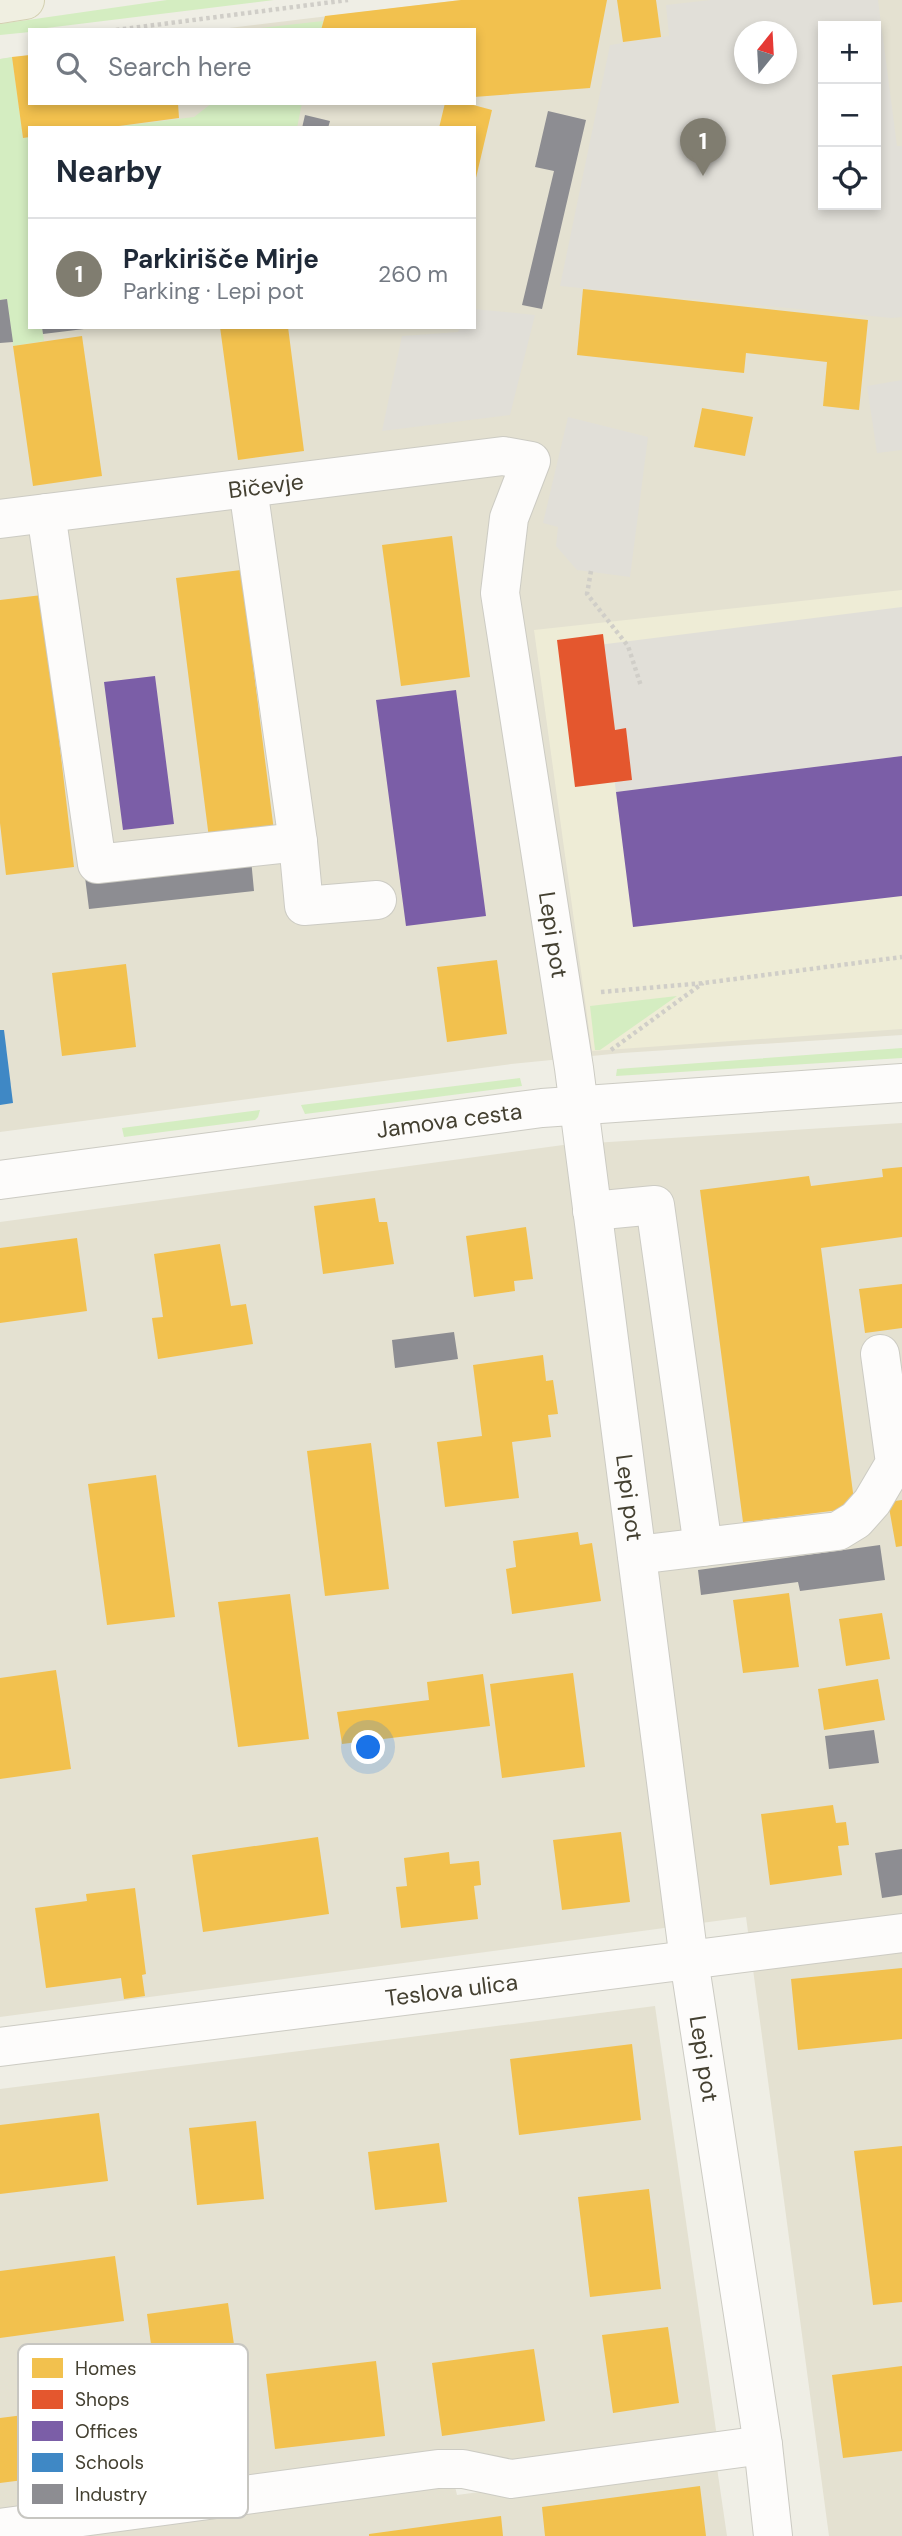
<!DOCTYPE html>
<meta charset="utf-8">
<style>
:root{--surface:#fff;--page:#f2f2f3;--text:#1f2937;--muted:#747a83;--line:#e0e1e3;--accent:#807d70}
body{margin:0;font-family:"DM Sans",sans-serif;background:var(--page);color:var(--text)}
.controls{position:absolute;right:21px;top:21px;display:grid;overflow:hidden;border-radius:0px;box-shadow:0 4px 10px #0003}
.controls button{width:63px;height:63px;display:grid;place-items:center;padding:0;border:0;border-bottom:2px solid var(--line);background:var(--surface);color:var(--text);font:35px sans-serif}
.compass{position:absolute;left:734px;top:21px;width:63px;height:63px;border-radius:50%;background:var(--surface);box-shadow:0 4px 10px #0003;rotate:18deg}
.you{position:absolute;left:369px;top:1748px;width:24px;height:24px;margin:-18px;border:5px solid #fff;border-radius:50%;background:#1a73e8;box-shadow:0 0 0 10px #1a73e833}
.badge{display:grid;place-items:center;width:46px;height:46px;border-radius:50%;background:var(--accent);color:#fff;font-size:23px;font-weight:700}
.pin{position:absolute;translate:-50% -58px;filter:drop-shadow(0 2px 4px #0008)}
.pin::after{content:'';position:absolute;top:37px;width:24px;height:21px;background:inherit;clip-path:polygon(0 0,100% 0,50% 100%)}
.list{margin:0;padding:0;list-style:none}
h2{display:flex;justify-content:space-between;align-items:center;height:91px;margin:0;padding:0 28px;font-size:30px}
h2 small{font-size:23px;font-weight:400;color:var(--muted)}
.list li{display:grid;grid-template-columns:46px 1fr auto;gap:21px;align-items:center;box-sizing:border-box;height:112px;padding:0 28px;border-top:2px solid var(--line)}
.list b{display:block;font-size:26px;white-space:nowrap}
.list p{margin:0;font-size:23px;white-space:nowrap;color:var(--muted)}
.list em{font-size:23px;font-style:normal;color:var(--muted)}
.icon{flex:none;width:38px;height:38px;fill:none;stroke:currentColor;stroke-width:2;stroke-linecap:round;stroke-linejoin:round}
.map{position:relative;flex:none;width:902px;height:2536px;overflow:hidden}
.search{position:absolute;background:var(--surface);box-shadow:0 4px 10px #0003;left:28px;top:28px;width:448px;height:77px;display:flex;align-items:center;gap:18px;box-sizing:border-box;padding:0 24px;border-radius:0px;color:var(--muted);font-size:26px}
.panel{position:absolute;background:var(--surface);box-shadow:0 4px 10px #0003;left:28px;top:126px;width:448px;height:203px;border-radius:0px}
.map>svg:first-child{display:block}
</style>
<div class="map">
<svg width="902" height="2536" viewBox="0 0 902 2536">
<rect width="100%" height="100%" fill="#efeee5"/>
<path fill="#e4e1d1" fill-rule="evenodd" d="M461 0H902V1035L622 1053 511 1064 0 1132V59L30 55V103H474V30H212ZM823 26H876V205H823ZM744 32H786V74H744ZM30 128H474V327H30Z
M902 1123V2536H829L746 1917 0 2017V1222L563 1145Z
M655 2006 717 2437 0 2517V2089Z
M716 2461 727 2536H43L454 2482 457 2495Z"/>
<path fill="#eeecd6" d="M902 590V1029L592 1051 534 630Z"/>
<path fill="#d4edc1" d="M167 0H274L30 30V32L0 35V24Z
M323 21 321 30H243Z
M12 57 23 138 30 137V327H42L44 341 13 346 7 299 0 300V59Z
M212 103H302L297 128H104L194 117Z
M677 996 600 1050H595L590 1006Z
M902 1048V1058L616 1076 617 1069Z
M520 1078 522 1086 305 1114 301 1105Z
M260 1110 258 1117 255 1120 124 1137 122 1128Z"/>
<path fill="#e1dfd8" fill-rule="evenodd" d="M711 0H878L897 146H902V317L892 318 560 286 610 45 669 36 666 5ZM823 26H876V205H823ZM744 32H786V74H744Z
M474 309 535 315 510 415 382 431 402 336 458 332 460 327H474Z
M902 380V450L877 453 867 386Z
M568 417 648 437 630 577 577 570 556 546 558 527 543 523Z
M902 607V756L616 792 598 645Z"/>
<path fill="#f2c14e" d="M461 0H607L590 88 474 97 476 85H474V30H321L325 16Z
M617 0H656L661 37 623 42Z
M30 55V103H178L179 118 104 128H30V137L23 138 12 57Z
M445 103H466L492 110 475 182 474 128H439Z
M583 289 868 320 859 410 823 406 827 362 746 353 744 373 577 355Z
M220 327H288L304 451 238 460Z
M82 336 102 476 33 486 13 346Z
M702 408 753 417 745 456 694 447Z
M452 536 470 677 401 686 382 545Z
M241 570 275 839 210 846 176 578Z
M42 595 74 867 6 875 0 823V600Z
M497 960 507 1034 447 1042 437 967Z
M126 964 136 1047 62 1056 52 973Z
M902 1167V1237L821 1248 855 1508 743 1522 700 1190 809 1176 811 1186 883 1177 882 1169Z
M375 1198 379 1222H387L394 1264 323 1274 314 1206Z
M526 1227 533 1279 514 1281 515 1291 474 1297 466 1236Z
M77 1238 87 1311 0 1323V1248Z
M220 1244 231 1306 246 1304 253 1344 158 1359 152 1318 163 1317 154 1254Z
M902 1284V1328L865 1333 859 1289Z
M543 1355 546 1381 553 1380 558 1414 548 1415 551 1437 512 1442 519 1498 445 1507 437 1442 482 1436 473 1365Z
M371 1443 389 1589 325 1596 307 1451Z
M156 1475 175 1617 107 1625 88 1484Z
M902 1500V1546L896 1547 888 1502Z
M578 1532 580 1545 592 1543 601 1601 512 1614 506 1569 516 1567 513 1541Z
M789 1593 799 1667 743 1673 733 1600Z
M290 1594 309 1739 238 1747 218 1602Z
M882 1613 890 1659 846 1666 839 1619Z
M56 1670 71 1769 0 1779V1678Z
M573 1673 585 1767 502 1778 490 1684Z
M483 1674 490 1726 342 1744 337 1712 429 1700 427 1682Z
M878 1679 885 1720 824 1730 818 1689Z
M833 1805 836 1823 846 1822 849 1845 838 1846 842 1875 770 1885 761 1814Z
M621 1832 630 1902 562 1910 553 1840Z
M318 1837 329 1914 203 1932 192 1855Z
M449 1852 450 1864 479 1861 481 1885 474 1886 478 1919 401 1928 396 1887 407 1886 404 1858Z
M135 1888 146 1974 142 1975 145 1996 124 1999 121 1978 46 1988 35 1908 87 1901 86 1894Z
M902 1968V2039L798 2050 791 1979Z
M632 2044 641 2120 519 2135 510 2059Z
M99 2113 108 2181 0 2194V2125Z
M256 2121 264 2199 197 2205 189 2128Z
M439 2143 447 2202 375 2210 368 2152Z
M902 2146V2302L873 2305 854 2151Z
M649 2189 661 2289 590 2297 578 2197Z
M115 2256 124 2321 0 2338V2271Z
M228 2303 239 2379 157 2390 147 2314Z
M668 2327 679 2403 613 2413 602 2335Z
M534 2349 545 2421 442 2436 432 2363Z
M376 2361 385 2436 275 2449 266 2374Z
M902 2366V2451L843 2458 832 2375Z
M165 2397 173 2461 0 2483V2418Z
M700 2486 706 2536H545L542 2507Z
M501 2516 503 2536H369V2534Z"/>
<path fill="#e4572e" d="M603 634 615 730 626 728 632 780 575 787 557 640Z"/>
<path fill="#7b5ea7" d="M155 676 174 824 123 830 104 682Z
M456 690 486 916 406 926 376 700Z
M902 756V896L633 927 616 792Z"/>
<path fill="#3f88c5" d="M0 1030H4L13 1103 0 1105Z"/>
<path fill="#8d8d92" d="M548 111 586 120 542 309 522 305 554 171 535 167Z
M305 115 330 121 328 128H302Z
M7 299 13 342 0 343V300Z
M42 327H84V329L43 334Z
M251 859 254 891 89 909 85 877Z
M454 1332 458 1359 395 1368 392 1340Z
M880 1545 885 1580 800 1591 798 1582 701 1595 698 1570Z
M874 1730 879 1763 829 1769 825 1736Z
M902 1849V1895L882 1898 875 1853Z"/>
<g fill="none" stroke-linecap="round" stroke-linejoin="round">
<defs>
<g id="minor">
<path d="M248 488 298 842 304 906 377 900"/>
<path d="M46 513 97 864 298 842"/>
<path id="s1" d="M0 519 503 456 531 461 509 518 500 593 574 1068 689 1960 763 2445 773 2536"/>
<path id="s2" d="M0 1180 542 1108 902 1083"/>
<path d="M592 1211 655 1205 703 1547 838 1531 856 1520 872 1502 895 1463 880 1354"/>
<path d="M637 1555 703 1547"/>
<path id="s3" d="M0 2047 902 1933"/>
<path d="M0 2528 438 2469H463L511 2479 763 2445"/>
</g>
<path id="major" d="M0 4 25 0"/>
</defs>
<use href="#minor" stroke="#cccbc3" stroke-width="40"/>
<use href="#major" stroke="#d3d0b0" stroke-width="40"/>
<path stroke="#d0cec8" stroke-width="4.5" stroke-dasharray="3.5 3.5" stroke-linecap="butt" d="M116 30 348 0
M591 571 587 594 628 646 641 686
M601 992 704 983 902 957
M611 1050 703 983"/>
<use href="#minor" stroke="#fdfcfb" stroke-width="38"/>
<use href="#major" stroke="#f0efe1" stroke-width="38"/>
</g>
<g text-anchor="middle" stroke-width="7" stroke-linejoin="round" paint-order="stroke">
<g font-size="23" fill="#444031" stroke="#fff">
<text dy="8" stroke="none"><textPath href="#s1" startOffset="268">Bičevje</textPath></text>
<text dy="8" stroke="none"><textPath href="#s1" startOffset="1018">Lepi pot</textPath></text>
<text dy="8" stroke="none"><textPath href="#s2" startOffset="453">Jamova cesta</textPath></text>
<text dy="8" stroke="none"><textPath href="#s1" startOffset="1586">Lepi pot</textPath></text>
<text dy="8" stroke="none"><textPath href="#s3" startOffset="455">Teslova ulica</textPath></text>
<text dy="8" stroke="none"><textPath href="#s1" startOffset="2152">Lepi pot</textPath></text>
</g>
</g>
<rect x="18" y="2344" width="230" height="174" rx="10" fill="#fff" stroke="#c7c6c1" stroke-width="2"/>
<rect x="32" y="2358" width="31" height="20" fill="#f2c14e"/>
<rect x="32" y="2390" width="31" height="19" fill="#e4572e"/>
<rect x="32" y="2421" width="31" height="20" fill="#7b5ea7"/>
<rect x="32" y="2453" width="31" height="19" fill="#3f88c5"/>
<rect x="32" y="2484" width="31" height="20" fill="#8d8d92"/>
<g font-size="19" fill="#444031">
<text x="75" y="2375">Homes</text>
<text x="75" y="2406">Shops</text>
<text x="75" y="2438">Offices</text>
<text x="75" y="2469">Schools</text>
<text x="75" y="2501">Industry</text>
</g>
</svg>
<div class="controls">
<button>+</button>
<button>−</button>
<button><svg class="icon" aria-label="locate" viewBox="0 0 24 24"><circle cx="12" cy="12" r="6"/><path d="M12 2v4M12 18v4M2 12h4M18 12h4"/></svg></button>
</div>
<svg class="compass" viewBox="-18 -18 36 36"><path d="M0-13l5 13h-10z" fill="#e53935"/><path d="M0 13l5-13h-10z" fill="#747a83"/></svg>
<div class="you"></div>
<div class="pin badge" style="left:703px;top:176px">1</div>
<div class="search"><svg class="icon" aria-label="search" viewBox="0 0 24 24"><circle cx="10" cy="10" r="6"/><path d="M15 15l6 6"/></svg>Search here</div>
<section class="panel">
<h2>Nearby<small></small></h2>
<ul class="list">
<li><span class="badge">1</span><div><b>Parkirišče Mirje</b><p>Parking · Lepi pot</p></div><em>260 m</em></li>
</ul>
</section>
</div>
